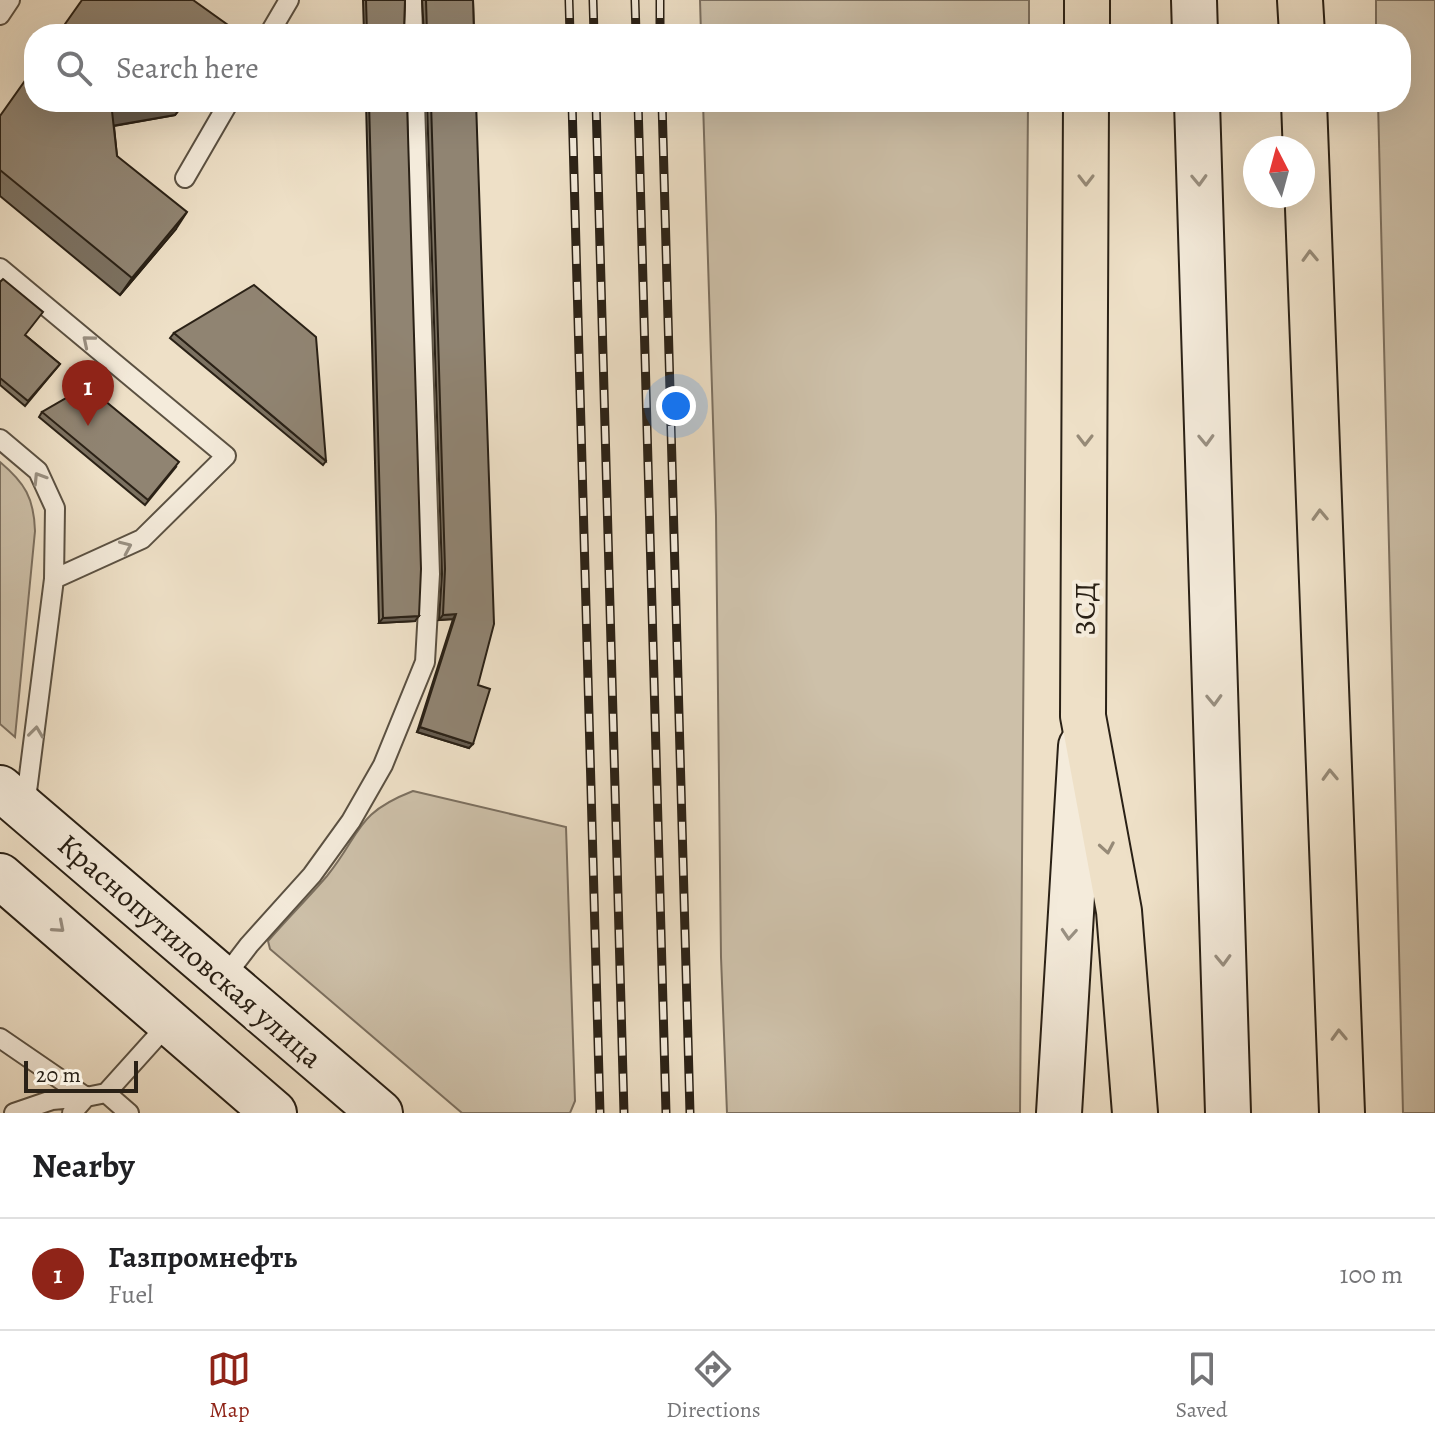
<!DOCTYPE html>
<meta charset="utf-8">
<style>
:root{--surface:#fff;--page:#f6f6f6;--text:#202124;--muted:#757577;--line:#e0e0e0;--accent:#8f2418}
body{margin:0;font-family:Alegreya,serif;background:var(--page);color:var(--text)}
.compass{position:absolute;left:1243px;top:136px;width:72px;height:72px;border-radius:50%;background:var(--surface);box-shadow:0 8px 32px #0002;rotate:354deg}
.scale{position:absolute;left:24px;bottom:20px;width:114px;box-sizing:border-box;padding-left:8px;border:4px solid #2a2116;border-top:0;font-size:22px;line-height:28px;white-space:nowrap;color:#2a2116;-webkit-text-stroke:6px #f4ebdb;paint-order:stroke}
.you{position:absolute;left:676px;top:406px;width:28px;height:28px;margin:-20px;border:6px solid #fff;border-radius:50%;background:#1a73e8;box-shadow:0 0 0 12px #1a73e833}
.badge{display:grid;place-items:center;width:52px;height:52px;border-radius:50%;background:var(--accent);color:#fff;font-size:26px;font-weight:700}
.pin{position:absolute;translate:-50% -66px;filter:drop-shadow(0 2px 4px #0008)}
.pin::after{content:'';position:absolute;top:42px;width:28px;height:24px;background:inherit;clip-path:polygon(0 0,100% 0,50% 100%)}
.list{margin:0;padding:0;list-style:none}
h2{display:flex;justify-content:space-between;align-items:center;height:104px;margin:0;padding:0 32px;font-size:34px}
h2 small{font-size:26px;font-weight:400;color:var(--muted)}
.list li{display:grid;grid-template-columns:52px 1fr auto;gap:24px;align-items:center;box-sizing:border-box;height:112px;padding:0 32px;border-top:2px solid var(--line)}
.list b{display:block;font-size:30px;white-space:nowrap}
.list p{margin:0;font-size:26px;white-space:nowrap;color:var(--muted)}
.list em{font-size:26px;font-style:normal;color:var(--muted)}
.icon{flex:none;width:44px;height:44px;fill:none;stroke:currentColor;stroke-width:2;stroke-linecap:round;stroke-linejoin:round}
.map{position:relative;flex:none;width:1435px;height:1113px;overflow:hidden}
.search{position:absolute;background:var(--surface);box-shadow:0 8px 32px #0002;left:24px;right:24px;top:24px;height:88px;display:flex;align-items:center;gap:20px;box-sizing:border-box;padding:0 28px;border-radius:32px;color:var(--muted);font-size:30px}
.sheet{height:216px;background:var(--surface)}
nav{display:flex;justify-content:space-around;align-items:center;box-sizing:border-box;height:112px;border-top:2px solid var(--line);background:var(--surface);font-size:22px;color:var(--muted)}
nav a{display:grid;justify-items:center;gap:4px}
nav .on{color:var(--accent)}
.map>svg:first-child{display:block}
</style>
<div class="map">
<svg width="1435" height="1113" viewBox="0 0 1435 1113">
<rect width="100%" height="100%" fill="#eee0c7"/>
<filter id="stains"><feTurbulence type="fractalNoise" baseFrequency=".0025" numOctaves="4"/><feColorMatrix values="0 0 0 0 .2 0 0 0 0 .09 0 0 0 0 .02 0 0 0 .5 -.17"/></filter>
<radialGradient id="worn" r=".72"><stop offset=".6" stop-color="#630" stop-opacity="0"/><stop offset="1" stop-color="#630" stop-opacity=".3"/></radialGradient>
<path fill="#cdc0a9" stroke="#7c7060" stroke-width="2" d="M700 0H1029V34H701Z
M1376 0H1435V1113H1403L1378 102H1401V34H1376Z
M703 102H1028L1020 1113H727L721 957 716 516Z
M0 462C25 483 34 498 35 531L15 737 0 724Z
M413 791 566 827 575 1101 570 1113H462L270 949 268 941C287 919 308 898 327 876 362 833 354 814 413 791Z"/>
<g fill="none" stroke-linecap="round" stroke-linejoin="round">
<defs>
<path id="service" d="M412 0 413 34
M0 15 10 0
M269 34 289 0
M185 178 229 102
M0 268 226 456 142 539 54 579
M0 439 38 471 55 508 54 579 25 807
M223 979 249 945 312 875 351 821 383 765 425 662 430 574 415 102
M0 1038 86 1097
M106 1093 129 1113
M14 1113 52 1100 86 1097
M72 1113 86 1097 106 1093 169 1023"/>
<path id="secondary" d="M1194 0 1195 34
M1197 102 1228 1113
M0 788 380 1113
M0 876 274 1113
M1059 1113 1081 746"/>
<path id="motorway" d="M1300 0 1302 34
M1087 34V0
M1086 102 1083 716 1119 911 1135 1113
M1304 102 1342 1113"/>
</defs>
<use href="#service" stroke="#5b5142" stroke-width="22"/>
<use href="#secondary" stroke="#2a2116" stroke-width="48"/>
<use href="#motorway" stroke="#2a2116" stroke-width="48"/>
<use href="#service" stroke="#f4ebdb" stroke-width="18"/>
<use href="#secondary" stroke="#f4ebdb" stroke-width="44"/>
<use href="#motorway" stroke="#eee0c7" stroke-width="44"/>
<defs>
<path id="rail" d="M569 0 570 34
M593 0 594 34
M635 0 636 34
M660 0V34
M572 102 600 1113
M596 102 624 1113
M638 102 666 1113
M662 102 690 1113"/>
</defs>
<use href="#rail" stroke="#2a2116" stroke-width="9"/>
<use href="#rail" stroke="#f4ebdb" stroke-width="6" stroke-dasharray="18" stroke-linecap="butt"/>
</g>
<path fill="#7c7262" stroke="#2a2116" stroke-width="2" d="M363 0H405L404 30 407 34H364Z
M422 0H473L474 34H424Z
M34 102H185L175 115 114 126 117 156 176 229 120 295 0 196V116Z
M366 102H407L415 621 379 623Z
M427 102H476L478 685 469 748 417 732 453 619 439 620 442 574Z
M0 282 25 335 60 364 25 406 0 385Z
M174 333 326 461 323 465 170 338Z
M42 412 176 467 145 505 39 417Z"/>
<path fill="#655c50" stroke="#2a2116" stroke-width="2" d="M166 102H185L175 115 100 128 112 111Z
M187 212 176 229 120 295 132 278Z
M456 614 453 619 439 620 443 615Z
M419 616 415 621 379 623 383 618Z
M420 727 473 744 469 748 417 732Z"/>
<path fill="#908472" stroke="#2a2116" stroke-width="2" d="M82 0H193L235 30 232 34H58Z
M366 0H405L404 30 407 34H367Z
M426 0H473L474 34H427Z
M34 68V102H166L112 111 117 156 187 212 132 278 0 170V116Z
M369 102H407L421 569 419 616 383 618Z
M431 102H476L494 624 478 685 490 689 473 744 420 727 456 614 443 615 445 569Z
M3 279 43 312 25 335 60 364 28 401 0 378V282Z
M254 285 316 337 326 461 174 333Z
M87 386 179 462 148 500 42 412Z"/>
<defs><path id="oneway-chevron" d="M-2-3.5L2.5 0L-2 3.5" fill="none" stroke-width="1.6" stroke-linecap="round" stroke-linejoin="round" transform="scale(2)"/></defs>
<g stroke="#968a77">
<use href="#oneway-chevron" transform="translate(1086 180) rotate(90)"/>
<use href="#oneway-chevron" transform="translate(1310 256) rotate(-92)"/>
<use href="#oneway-chevron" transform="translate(1085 440) rotate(90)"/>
<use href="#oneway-chevron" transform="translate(1320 515) rotate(-92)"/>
<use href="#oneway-chevron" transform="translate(1330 775) rotate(-92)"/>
<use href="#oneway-chevron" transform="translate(1107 848) rotate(80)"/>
<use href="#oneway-chevron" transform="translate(1339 1035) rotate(-92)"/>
</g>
<g stroke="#999082">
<use href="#oneway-chevron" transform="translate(1199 180) rotate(88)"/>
<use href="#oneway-chevron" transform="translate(88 341) rotate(-140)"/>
<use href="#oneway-chevron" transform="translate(1206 440) rotate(88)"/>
<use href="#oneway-chevron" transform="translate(39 478) rotate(-122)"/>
<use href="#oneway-chevron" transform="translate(126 547) rotate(-24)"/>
<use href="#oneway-chevron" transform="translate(1214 700) rotate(88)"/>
<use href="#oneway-chevron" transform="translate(36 732) rotate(-83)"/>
<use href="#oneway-chevron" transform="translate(59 927) rotate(41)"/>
<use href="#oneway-chevron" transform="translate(1069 934) rotate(94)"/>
<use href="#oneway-chevron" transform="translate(1223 960) rotate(88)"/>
</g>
<g text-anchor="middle" stroke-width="8" stroke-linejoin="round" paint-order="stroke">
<g font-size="30" fill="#2a2116" stroke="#f4ebdb">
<text transform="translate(1085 609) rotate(-90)" y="10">ЗСД</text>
<text transform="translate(190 951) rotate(41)" y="10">Краснопутиловская улица</text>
</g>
</g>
<rect width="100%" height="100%" filter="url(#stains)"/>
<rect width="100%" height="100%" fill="url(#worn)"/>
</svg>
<svg class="compass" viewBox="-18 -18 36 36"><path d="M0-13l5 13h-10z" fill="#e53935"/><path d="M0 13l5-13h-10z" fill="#757577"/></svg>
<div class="scale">20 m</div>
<div class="you"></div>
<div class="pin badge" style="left:88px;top:426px">1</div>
<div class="search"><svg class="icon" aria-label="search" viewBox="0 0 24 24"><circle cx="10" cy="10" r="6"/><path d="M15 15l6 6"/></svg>Search here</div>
</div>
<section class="sheet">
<h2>Nearby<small></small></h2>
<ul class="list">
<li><span class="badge">1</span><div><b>Газпромнефть</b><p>Fuel</p></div><em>100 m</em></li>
</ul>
</section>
<nav>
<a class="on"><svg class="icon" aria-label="map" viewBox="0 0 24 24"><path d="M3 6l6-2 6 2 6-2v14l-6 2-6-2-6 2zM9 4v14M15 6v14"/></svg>Map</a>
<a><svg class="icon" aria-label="directions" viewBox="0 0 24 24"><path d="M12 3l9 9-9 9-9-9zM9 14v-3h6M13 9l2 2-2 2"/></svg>Directions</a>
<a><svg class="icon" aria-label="saved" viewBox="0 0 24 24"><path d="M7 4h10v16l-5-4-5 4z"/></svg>Saved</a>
</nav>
